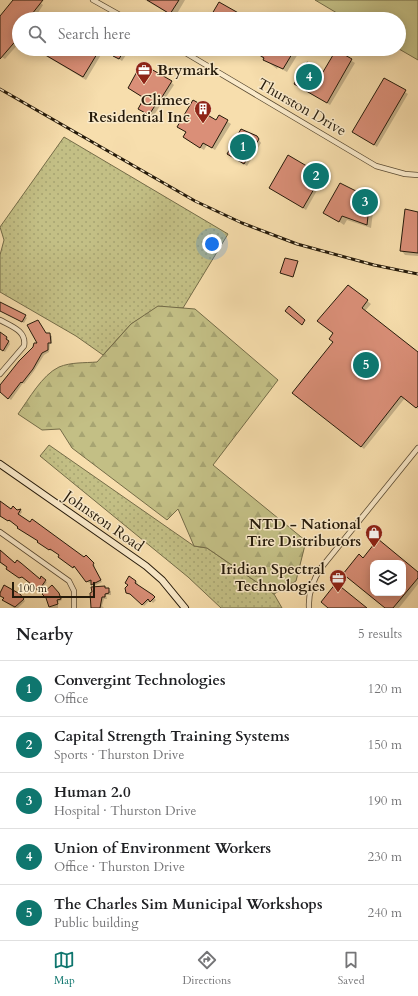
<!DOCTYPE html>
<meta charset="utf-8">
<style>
:root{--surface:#fff;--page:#f6f6f6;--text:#202124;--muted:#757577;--line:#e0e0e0;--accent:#0f766e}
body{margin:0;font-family:Cardo,serif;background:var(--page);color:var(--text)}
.controls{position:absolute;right:12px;bottom:12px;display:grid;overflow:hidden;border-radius:8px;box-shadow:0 2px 10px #0003}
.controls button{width:36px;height:36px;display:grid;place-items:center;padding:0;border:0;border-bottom:1px solid var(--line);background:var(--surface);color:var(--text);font:20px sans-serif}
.scale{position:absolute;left:12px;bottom:10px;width:83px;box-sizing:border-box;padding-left:4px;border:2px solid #251a0a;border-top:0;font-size:11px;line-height:14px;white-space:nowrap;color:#251a0a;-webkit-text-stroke:3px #faeaca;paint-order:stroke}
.you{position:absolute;left:212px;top:244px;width:14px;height:14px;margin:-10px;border:3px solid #fff;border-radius:50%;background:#1a73e8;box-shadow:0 0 0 6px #1a73e833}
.badge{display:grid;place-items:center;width:26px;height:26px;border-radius:50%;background:var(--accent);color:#fff;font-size:13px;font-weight:700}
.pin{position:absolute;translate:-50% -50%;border:2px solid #fff;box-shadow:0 1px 4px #0006}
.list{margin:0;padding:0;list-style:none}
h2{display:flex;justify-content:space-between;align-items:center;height:52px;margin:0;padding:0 16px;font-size:17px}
h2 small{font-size:13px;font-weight:400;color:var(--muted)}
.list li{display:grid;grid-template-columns:26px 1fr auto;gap:12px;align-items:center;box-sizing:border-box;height:56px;padding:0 16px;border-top:1px solid var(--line)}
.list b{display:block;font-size:15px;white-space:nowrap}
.list p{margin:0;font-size:13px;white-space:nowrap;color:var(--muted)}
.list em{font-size:13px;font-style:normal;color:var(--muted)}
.icon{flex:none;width:22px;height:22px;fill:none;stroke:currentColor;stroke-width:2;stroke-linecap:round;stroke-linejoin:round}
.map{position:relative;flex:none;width:418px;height:608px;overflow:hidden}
.search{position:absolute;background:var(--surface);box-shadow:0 2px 10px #0003;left:12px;right:12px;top:12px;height:44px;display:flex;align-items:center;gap:10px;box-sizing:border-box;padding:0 14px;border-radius:22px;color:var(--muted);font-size:15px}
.sheet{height:332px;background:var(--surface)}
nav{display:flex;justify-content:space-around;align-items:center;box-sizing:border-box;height:56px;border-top:1px solid var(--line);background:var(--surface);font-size:11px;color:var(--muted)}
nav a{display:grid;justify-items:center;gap:2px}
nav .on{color:var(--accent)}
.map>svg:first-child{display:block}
</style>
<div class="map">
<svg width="418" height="608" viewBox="0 0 418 608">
<defs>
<pattern id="grass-dots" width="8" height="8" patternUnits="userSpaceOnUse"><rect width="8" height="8" fill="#c3bf85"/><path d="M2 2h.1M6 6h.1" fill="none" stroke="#a7a472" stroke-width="1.8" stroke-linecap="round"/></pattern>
<pattern id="forest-firs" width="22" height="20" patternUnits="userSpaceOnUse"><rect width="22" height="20" fill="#c3bf85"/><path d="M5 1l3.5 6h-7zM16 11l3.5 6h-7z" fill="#a7a472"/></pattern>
</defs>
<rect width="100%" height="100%" fill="#f7dead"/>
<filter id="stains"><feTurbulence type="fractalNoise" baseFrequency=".005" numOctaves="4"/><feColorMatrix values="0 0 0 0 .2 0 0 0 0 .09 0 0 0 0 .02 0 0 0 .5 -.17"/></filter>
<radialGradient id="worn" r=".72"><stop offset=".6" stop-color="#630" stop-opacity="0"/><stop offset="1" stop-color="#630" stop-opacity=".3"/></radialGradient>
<path fill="url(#grass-dots)" stroke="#746c48" d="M64 137 228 234 183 308 158 307 131 324 103 355 76 336 0 292V255L4 240 0 227Z
M49 445 194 546 207 548 274 594 282 608H221L188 577 40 456Z"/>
<path fill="url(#forest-firs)" stroke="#746c48" d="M158 306 195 309 278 380 213 465 306 541 296 581 274 594 207 548 194 546 178 509 167 520 72 448 60 429 42 430 18 414C29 399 42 375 59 367 71 362 85 363 97 362L131 324Z"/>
<path fill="#c3bf85" stroke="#746c48" d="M315 0H418V60L399 49V19H347Z"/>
<path fill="#0003" fill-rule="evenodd" d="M13 0H37L43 5 34 19H19V43L5 59 0 56V19Z
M145 0H185L175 17Z
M45 49H98L102 53 86 80 46 56 43 53Z
M118 49H126L128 52 122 61 114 55Z
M258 49H301L287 72 278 67 277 69 260 56 256 52Z
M336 51 355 63 330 105 295 84 324 73Z
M385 79 408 94 377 147 354 132Z
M171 82 174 85 152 118 139 109 145 99 129 88Z
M202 107 204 109 202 113 216 121 219 116 231 124 215 150 207 145 204 150 187 140 184 137 187 133 178 127 196 114 198 115Z
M257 137 261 143 247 166 228 154Z
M322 176 324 178 306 210 270 188Z
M369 199 374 204 371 228 347 220 344 225 325 212Z
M418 212V256L405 255 401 250Z
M348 286 371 304 365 311 418 353V409L405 398 364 449 297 395 334 342Z
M0 303 25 316 27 318 24 323 3 312 0 309Z
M38 321 46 334 52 336V344H50L49 352 44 355 34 371 24 384 23 383 11 400 0 391V387L39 344Z
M0 333 7 337 10 344 5 352 0 349Z
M0 502 11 510H21L22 512 19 516 84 559 86 556 95 566 94 567 102 582 94 586 92 582 89 583 76 567 61 559 60 555 52 550 51 551 40 544 39 541 11 521 10 522 0 515Z
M378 541 418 573V584L399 608H386L347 577ZM373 563H403V593H373Z
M0 550 5 554 8 559 40 580 47 582 41 591 40 590 39 592 31 586 32 584 0 563Z
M130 578 138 583 136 585 149 593 156 600 153 603 150 600 144 606 133 595 127 592Z
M52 586 61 596 62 600 58 602V608H50L47 598Z
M106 589 111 591V595H106L107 599H104L102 606 104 608H88H92Z
M19 594 25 601 18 608H14L5 602 3 600 5 596H0Z"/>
<path fill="#da8f78" stroke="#251a0a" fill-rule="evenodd" d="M13 0H43L28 19H19V37L0 59V16Z
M147 0H179L170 14Z
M219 2 242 15 240 19H209Z
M44 49H100L83 77 42 53Z
M116 49H125L119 59 113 56Z
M257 49H295L283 69 263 60 264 58 255 52Z
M336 50 352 59 327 103 294 84 307 62 323 72Z
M144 65 172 81 157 105 156 104 149 115 138 109 144 98 128 88 140 66Z
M384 78 406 90 374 145 352 132Z
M193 100 202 105 199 110 216 120 219 115 228 120 212 148 203 143 200 148 183 137 186 132 177 127Z
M241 129 257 136 259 139 244 164 227 154Z
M288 155 322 175 303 208 269 188Z
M340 183 370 198 367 225 342 216 339 222 323 213Z
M405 209 418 212V253L400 251Z
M285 258 298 261 293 277 280 273Z
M348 285 368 300 362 308 418 352V406L416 408 401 396 361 447 292 393 333 342 329 339 333 333 317 321Z
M0 302 26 315 22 322 0 311Z
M289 306 305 320 302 325 285 311Z
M38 320 46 333H50L51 343H48V350L42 353 33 369 22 383 21 382 8 399 0 392V385L19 361 33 347 34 343H37L27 325Z
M0 332 7 337 6 339 9 341 3 351 0 349Z
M0 501 11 509 13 506 17 510 21 509 18 514 30 522 32 519 84 557 86 555 94 563 93 565 101 580 91 585V580L86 582 74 566 73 568 58 557 59 555 50 549 49 550 37 542 38 541 17 528 18 527 9 520 8 521 0 516Z
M378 539 418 572V578L393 608H385L343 574 359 554 363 558ZM373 563H403V593H373Z
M0 550 15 563 17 560 21 563 40 579 41 576 46 580 39 590 30 586 31 584 22 577 19 578 6 569 7 567 0 562Z
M129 576 136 581 135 583 153 595 155 597 150 602 148 599 142 605 130 594 126 593 125 588 128 585 125 583Z
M336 583 367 608H328L321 602Z
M4 585 20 594 24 599 15 607 2 600 4 598 0 596V593Z
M52 585 59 593 61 599 57 600 58 604 49 607 46 598 42 594Z
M105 586V588H109V593L105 594V597H102L100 608H91L90 593 92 592 91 587Z"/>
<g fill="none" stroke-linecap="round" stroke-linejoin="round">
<defs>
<path id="street" d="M93 0 127 19
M179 49 376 166 405 174 418 175
M0 320C11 326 27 331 24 346L0 374
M0 532 69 581 74 591V608
M309 608C308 593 313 580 321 568L418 448"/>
<path id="secondary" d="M0 464 146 566 162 580 185 608"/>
</defs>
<use href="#street" stroke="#5a4b33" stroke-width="6"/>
<use href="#secondary" stroke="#251a0a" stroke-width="8"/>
<use href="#street" stroke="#faeaca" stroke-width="4.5"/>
<use href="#secondary" stroke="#faeaca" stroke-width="6"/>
<defs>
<path id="rail" d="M0 89 195 201 242 223 297 244 374 265 418 274"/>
</defs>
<use href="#rail" stroke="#251a0a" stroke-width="3"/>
<use href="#rail" stroke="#faeaca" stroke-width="1.5" stroke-dasharray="4.5" stroke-linecap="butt"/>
</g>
<defs>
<symbol id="office-pin" viewBox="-11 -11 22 30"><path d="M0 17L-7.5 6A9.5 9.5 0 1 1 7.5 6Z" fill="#8f2418" stroke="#faeaca"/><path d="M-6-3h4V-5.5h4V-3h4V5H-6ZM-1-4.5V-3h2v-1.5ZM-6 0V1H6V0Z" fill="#fff"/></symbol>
<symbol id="building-pin" viewBox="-11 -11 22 30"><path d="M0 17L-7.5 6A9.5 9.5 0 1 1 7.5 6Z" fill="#8f2418" stroke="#faeaca"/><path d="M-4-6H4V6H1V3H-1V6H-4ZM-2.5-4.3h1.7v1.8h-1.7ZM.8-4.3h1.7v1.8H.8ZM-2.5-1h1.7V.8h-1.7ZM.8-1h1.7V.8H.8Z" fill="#fff"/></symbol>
<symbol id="shop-pin" viewBox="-11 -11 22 30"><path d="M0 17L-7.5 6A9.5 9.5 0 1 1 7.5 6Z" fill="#8f2418" stroke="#faeaca"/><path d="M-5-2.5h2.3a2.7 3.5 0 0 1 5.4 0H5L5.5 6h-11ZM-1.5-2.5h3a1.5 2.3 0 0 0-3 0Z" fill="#fff"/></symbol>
</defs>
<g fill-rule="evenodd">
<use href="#office-pin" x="134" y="60" width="20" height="27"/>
<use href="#building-pin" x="193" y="99" width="20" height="27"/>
<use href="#shop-pin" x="364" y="523" width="20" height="27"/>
<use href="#office-pin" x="328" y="568" width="20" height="27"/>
</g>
<g text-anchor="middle" stroke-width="3" stroke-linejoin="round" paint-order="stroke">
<g font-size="15" font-weight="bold" fill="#251a0a" stroke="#faeaca" text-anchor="end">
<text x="157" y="75" text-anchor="start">Brymark</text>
<text x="190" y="105">Climec<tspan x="190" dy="17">Residential Inc</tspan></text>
<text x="361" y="529">NTD - National<tspan x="361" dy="17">Tire Distributors</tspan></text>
<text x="325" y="574">Iridian Spectral<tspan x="325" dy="17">Technologies</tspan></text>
</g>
<g font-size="15" fill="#251a0a" stroke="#faeaca">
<text transform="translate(302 107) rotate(30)" y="5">Thurston Drive</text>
<text transform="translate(104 521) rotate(35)" y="5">Johnston Road</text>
</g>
</g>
<rect width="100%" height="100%" filter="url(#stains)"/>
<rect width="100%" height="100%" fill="url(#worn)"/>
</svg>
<div class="controls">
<button><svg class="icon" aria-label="layers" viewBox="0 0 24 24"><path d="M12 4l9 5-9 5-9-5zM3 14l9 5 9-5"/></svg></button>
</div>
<div class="scale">100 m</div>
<div class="you"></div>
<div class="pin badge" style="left:243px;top:147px">1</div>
<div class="pin badge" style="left:316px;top:176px">2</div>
<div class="pin badge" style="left:365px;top:202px">3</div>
<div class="pin badge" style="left:309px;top:77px">4</div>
<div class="pin badge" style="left:366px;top:365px">5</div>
<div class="search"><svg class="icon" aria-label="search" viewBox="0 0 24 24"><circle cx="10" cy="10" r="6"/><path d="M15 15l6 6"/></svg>Search here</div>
</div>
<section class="sheet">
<h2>Nearby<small>5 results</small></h2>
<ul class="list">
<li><span class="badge">1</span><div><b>Convergint Technologies</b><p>Office</p></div><em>120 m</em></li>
<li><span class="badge">2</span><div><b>Capital Strength Training Systems</b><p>Sports · Thurston Drive</p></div><em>150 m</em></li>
<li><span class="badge">3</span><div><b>Human 2.0</b><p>Hospital · Thurston Drive</p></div><em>190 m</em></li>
<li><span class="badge">4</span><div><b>Union of Environment Workers</b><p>Office · Thurston Drive</p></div><em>230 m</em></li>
<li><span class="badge">5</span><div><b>The Charles Sim Municipal Workshops</b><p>Public building</p></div><em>240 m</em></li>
</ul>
</section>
<nav>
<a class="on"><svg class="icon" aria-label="map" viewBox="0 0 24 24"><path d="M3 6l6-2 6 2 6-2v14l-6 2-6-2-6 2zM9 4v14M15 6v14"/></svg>Map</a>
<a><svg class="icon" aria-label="directions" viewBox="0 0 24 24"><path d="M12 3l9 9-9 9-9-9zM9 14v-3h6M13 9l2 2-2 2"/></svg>Directions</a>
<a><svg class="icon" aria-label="saved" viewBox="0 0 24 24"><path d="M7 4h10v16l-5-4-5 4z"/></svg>Saved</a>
</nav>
